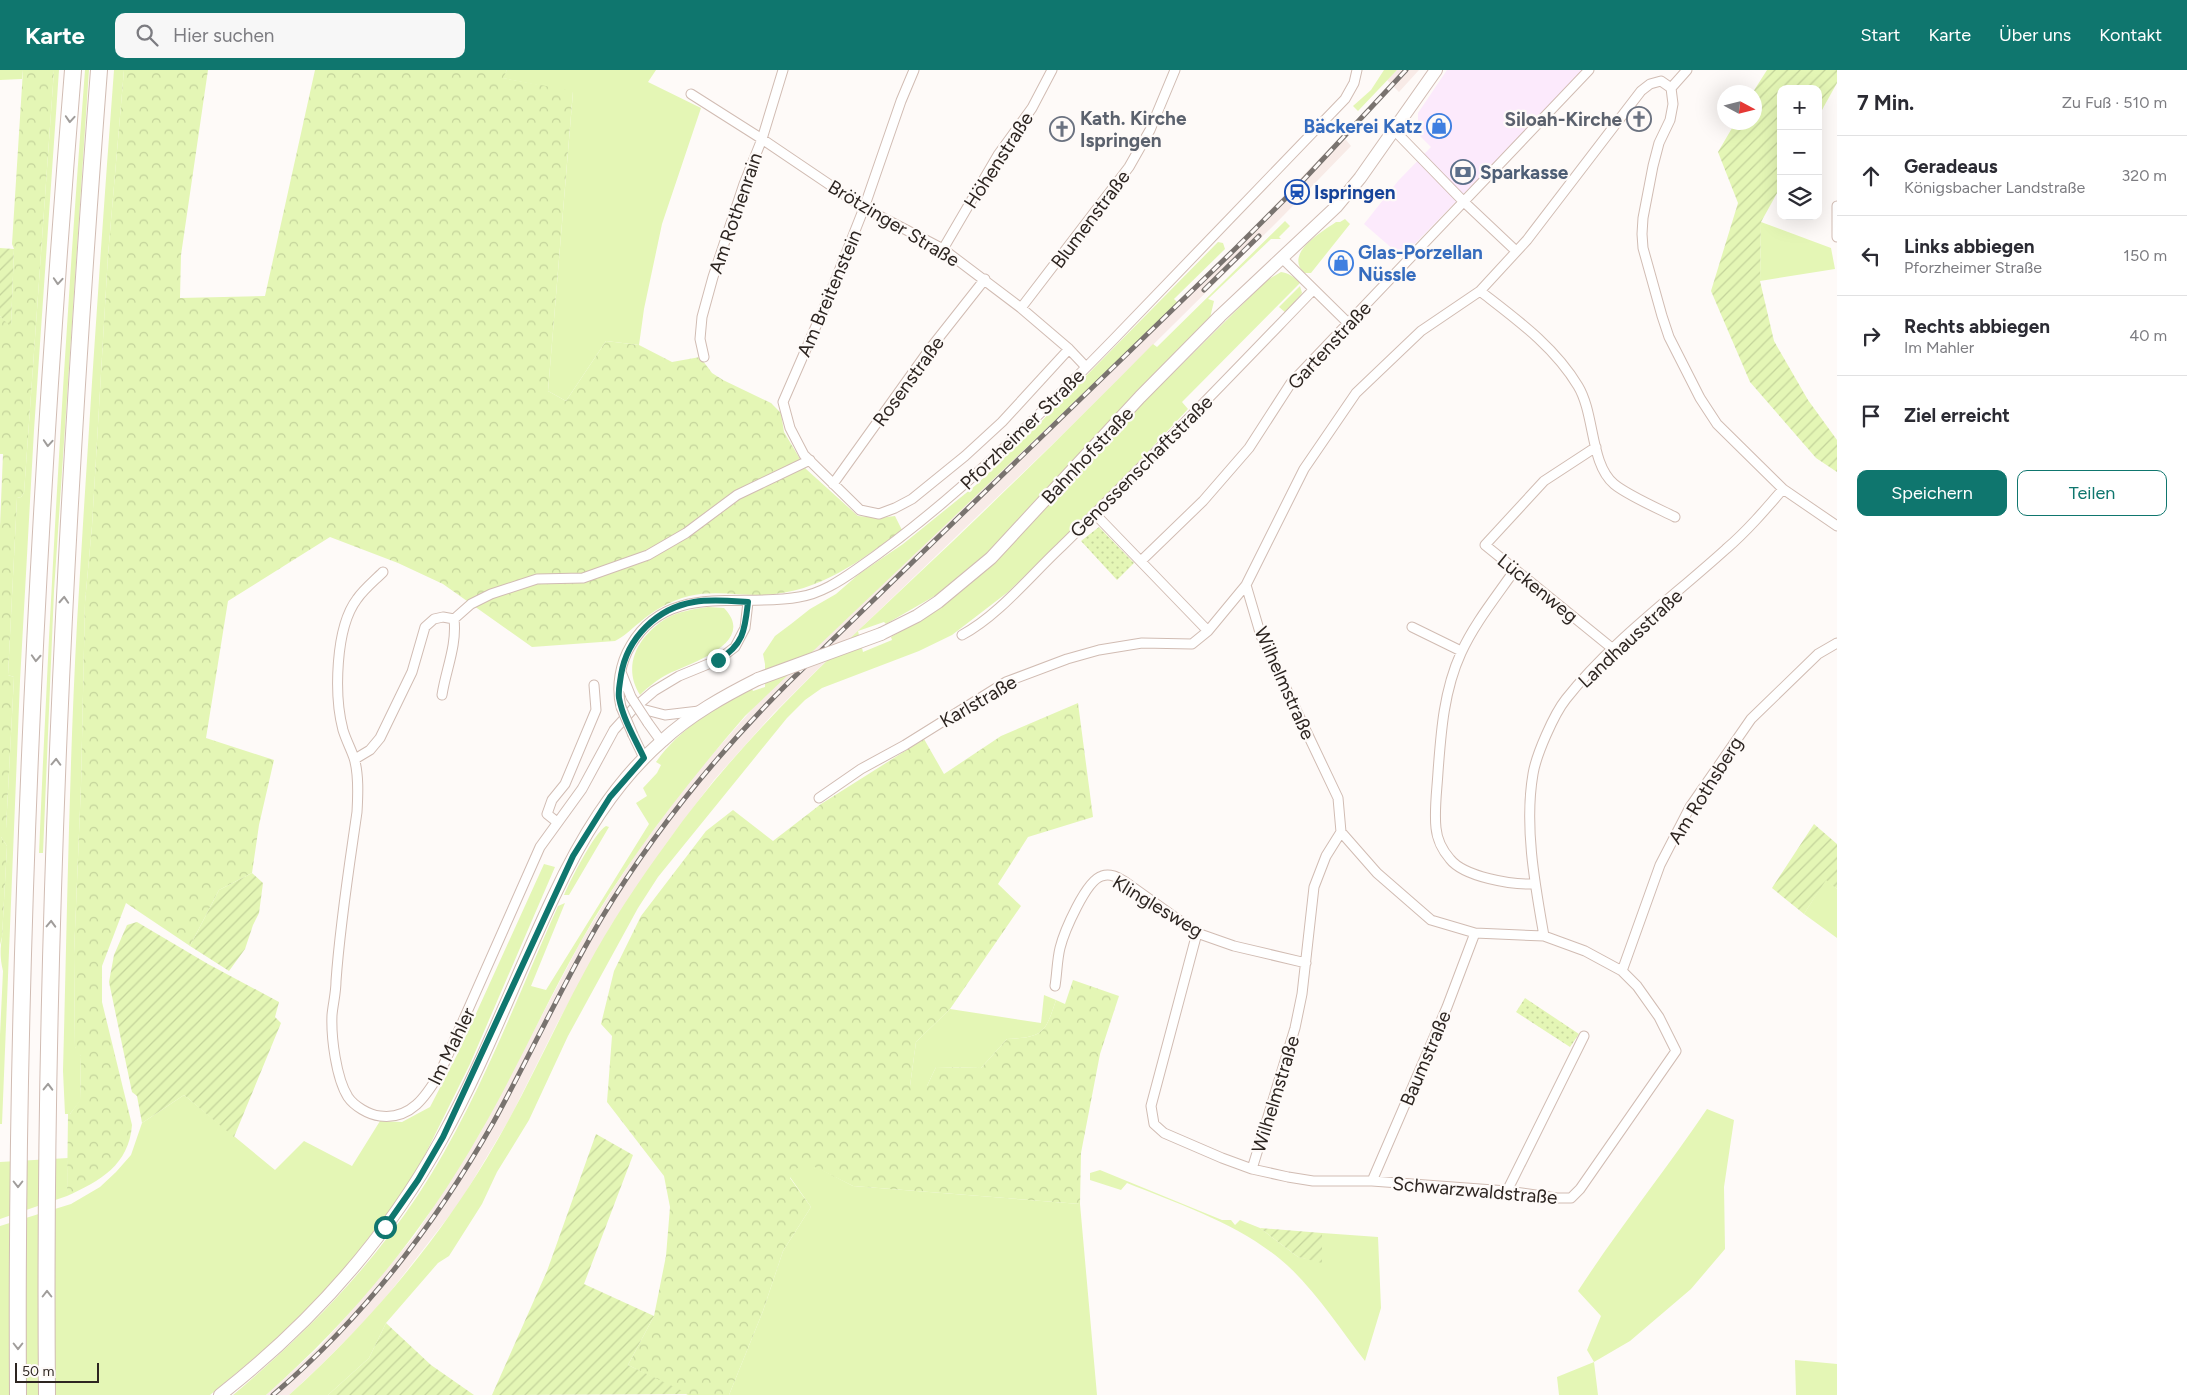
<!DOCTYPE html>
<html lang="de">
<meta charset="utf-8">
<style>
:root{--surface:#fff;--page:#f7f7f7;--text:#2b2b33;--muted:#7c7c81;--line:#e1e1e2;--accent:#0f766e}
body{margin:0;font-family:Figtree,sans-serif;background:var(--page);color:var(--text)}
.controls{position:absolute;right:15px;top:15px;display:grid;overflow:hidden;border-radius:10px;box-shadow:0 5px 20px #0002}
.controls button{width:45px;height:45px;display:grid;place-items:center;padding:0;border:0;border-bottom:1px solid var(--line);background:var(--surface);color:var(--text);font:25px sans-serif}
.compass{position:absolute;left:1717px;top:15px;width:45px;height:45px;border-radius:50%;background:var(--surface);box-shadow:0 5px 20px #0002;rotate:97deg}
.scale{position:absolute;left:15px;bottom:12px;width:84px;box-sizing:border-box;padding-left:5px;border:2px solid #2d2521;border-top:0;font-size:14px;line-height:18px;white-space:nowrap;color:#2d2521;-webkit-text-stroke:4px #fefaf8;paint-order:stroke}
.stop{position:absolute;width:15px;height:15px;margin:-11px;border:4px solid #0f766e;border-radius:50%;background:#fff}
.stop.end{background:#0f766e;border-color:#fff;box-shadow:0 1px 5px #0008}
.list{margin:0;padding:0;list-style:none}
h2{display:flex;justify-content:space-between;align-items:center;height:65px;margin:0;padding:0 20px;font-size:21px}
h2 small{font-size:16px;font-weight:400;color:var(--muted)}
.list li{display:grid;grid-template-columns:32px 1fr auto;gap:15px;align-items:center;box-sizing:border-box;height:80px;padding:0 20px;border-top:1px solid var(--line)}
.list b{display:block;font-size:19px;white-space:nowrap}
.list p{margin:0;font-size:16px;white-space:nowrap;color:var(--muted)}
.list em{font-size:16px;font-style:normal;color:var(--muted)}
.actions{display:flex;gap:10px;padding:15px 20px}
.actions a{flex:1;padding:11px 0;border:1px solid var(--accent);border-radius:10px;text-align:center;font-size:18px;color:var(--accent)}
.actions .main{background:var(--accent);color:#fff}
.icon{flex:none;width:28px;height:28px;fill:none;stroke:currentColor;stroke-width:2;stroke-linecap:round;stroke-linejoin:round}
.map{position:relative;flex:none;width:1837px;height:1325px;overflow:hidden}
header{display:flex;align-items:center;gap:30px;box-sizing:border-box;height:70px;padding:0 25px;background:var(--accent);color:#fff}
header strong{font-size:24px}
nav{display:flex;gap:28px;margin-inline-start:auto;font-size:18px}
.search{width:350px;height:45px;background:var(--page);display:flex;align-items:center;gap:12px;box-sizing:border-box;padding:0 18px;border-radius:10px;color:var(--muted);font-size:19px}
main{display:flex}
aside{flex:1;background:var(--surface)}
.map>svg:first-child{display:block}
</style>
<header>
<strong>Karte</strong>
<div class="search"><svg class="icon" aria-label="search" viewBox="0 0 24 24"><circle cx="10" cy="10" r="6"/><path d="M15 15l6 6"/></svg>Hier suchen</div>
<nav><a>Start</a><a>Karte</a><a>Über uns</a><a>Kontakt</a></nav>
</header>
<main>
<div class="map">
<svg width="1837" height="1325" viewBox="0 0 1837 1325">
<defs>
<pattern id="forest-crowns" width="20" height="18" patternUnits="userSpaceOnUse" patternTransform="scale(1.25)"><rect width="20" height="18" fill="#e4f6b5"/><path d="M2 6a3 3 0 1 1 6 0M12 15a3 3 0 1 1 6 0" fill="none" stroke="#c4d39b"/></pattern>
<pattern id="park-dots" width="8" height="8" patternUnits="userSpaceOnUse" patternTransform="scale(1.25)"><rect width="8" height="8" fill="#e4f6b5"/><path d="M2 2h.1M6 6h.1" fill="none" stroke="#c4d39b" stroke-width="1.8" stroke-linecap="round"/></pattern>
<pattern id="garden-furrows" width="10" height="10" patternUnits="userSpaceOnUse" patternTransform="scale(1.25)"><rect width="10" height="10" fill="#e4f6b5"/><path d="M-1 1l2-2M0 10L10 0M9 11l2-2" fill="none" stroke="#c4d39b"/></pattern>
</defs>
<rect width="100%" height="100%" fill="#fefaf8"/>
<path fill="#fceafc" d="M1447 0H1584L1402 187 1364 154 1398 111 1431 77 1418 64V43Z"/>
<path fill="#f8ebe7" d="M1397 0H1419L1399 22 1387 10Z
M1342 65 1351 76 1283 146 1061 366 816 601 773 644 714 710 668 771 610 857 558 952 510 1048 460 1132 394 1217 371 1245 320 1296 289 1325H266L320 1276 345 1248 416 1164 480 1063 580 873 611 822 638 781 688 713 711 686 767 622 1225 187Z"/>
<path fill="#e4f6b5" d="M0 0H23L22 9 0 10Z
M54 0H59L34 360 20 611 2 1054H0V965L3 901C0 889 0 879 2 867L7 776 1 767V759H6L14 607 8 605 17 428 21 427 24 423Z
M85 0H89L54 521 43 783H39C50 522 65 261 85 0Z
M114 0H124L108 185 92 456 85 532 81 715 74 884 75 977 81 986 80 1031 70 1044H65L63 1001C67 851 69 702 77 553 88 368 100 184 114 0Z
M507 0H656L648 12 701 38 662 154 644 239 639 275 606 271 566 331 548 321 573 22 502 8Z
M1384 0H1397L1358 41 1353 36 1371 20Z
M1345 149 1350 154 1311 203H1304C1284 183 1322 162 1336 152H1340Z
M1285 151 1290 156 1279 167 1281 169H1271L1208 229 1214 231 1210 248 1138 320 1000 470 970 499 938 524 886 554 884 552 858 561 863 582 892 570 891 567 939 538 990 497 1130 346 1266 211 1281 202C1288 203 1295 207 1300 213L1182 332 1188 339 1099 434 1008 522 952 565 919 581 822 618 805 630 787 648 658 807 638 838 568 966 529 1050 497 1102 482 1134 449 1186 438 1193 386 1253 369 1288 328 1325H289C366 1256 434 1176 487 1088 524 1027 552 961 586 899 610 854 638 812 668 771 739 671 828 589 917 505 997 430 1076 352 1153 274L1157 277Z
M1761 152 1831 178 1835 199 1760 211Z
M1218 172 1223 173 1225 179 1174 229 1178 233 745 646C684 717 626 791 580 873 545 935 516 1001 480 1063 423 1163 352 1249 266 1325H233C303 1266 367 1202 418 1125 476 1037 515 932 558 836L565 833 531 916 546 920 649 754 636 733 647 726 643 718 657 703 661 695 656 692C680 658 716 637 752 619L753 621 765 617V594L763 584 775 566 791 554 810 539 836 524 859 504 903 474 976 415 1023 370Z
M1300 216 1302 223 1286 243 1279 237Z
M708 537 724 538C758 573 690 593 668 604 658 609 648 617 640 625 621 595 639 565 667 548 680 541 694 539 708 537Z
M606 756 609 757 569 825H564C570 811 594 763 606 756Z
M544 794 555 797 470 994 413 1109 340 1206 272 1273 210 1325H0V1156L71 1134 100 1117 116 1102 131 1085 142 1053 184 1025 275 1100 304 1071 352 1096 380 1051 402 1052 430 1037 459 981Z
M1826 809 1837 819V868L1804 844Z
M1044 925 1056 930C1045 964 1043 967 1007 969L981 998 936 997 927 1016H910L916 972 950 939 1041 953Z
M1707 1039 1734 1050 1724 1117 1725 1179 1691 1219 1630 1271 1594 1292 1598 1325H1559L1557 1307 1594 1292 1587 1280 1601 1246 1578 1221C1619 1158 1665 1101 1707 1039Z
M68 1088 67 1126 0 1149V1092Z
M803 1090 853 1116 1080 1134 1097 1325H729L763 1241 783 1181 811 1137 790 1107Z
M1100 1100 1222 1150H1231L1235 1155 1240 1150 1260 1158 1298 1187 1322 1192V1163L1378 1167 1381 1238 1365 1291C1340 1259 1311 1214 1280 1189 1236 1153 1179 1134 1127 1113L1121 1120 1090 1110V1103Z
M1795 1290 1837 1294V1325H1796Z"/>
<path fill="url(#forest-crowns)" d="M23 0H54L24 423 21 427 17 428 8 605 14 607 6 759 1 760V767L7 776 2 867 0 875V456L3 384H0V246L11 256 14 179 12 174Z
M124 0H208L181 185 180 228 265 226 315 0H507L503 8 573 21 548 321 566 331 606 271 639 275 672 292 700 287 712 303 723 310 771 333 781 343 784 362 806 399 858 446 880 448 895 446 902 460C860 491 820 522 765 525 740 526 715 520 689 526 670 531 654 540 639 553 630 560 625 566 615 571L532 577 443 514 398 493 330 467 228 531 206 668 274 690 259 755 252 803 219 820 190 876 126 833 102 896V932L132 1055C129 1095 100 1111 67 1126L68 1044H70L80 1030 81 986 77 983 75 977 74 884 81 715 85 532 92 456 108 185Z
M1078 633 1093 747 1028 767 998 814 1021 836 950 939 916 972 910 1016H927L936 997 981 998 1007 969C1043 967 1045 964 1056 930L1065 934 1073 910 1119 926 1100 984 1081 1083 1080 1134 853 1116 803 1091 790 1108 811 1137 783 1181 763 1241 729 1325H688L628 1295 654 1246 666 1186 670 1137 664 1106 607 1032 612 966 601 954 614 901 641 846 706 761 733 740 773 771 821 734 924 669 944 704 1001 666Z"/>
<path fill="url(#park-dots)" d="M1099 457 1134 493 1117 510 1081 471Z
M1525 928 1579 964 1570 977 1516 942Z"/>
<path fill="url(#garden-furrows)" d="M1767 0H1837V13L1818 47V19H1781V116L1761 152 1760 211 1774 271 1808 330 1837 370V402L1816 388 1750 312 1711 221 1738 133 1718 82 1735 53 1754 52 1753 22Z
M0 178 14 179 11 257 0 246Z
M1814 754 1837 774V819L1826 810 1804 844 1772 818Z
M252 803 263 813 259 843 253 855 245 879 229 901 190 876 219 820Z
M137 852 208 894 279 932 275 947 281 953 234 1067 184 1025 142 1053 137 1026 132 1022 109 912 114 885 127 855Z
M596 1064 633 1085 584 1214 654 1246 628 1295 689 1324 492 1325 547 1201Z
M1260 1158 1322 1163V1193L1298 1187Z
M386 1253 431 1295 474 1325H328L369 1288Z"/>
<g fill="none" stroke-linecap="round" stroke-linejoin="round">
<defs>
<path id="street" d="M914 0 901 31 864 138 830 224 783 332 790 358 804 385 860 440 879 444 895 438 912 429 965 386 1002 352 1069 279
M1687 0 1671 18 1673 34 1670 50 1659 73 1653 96 1643 148 1642 164 1643 178 1662 246 1669 267 1700 328 1717 354 1783 419 1837 456
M691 24 762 69 864 138 943 179 1021 238 1069 279 1086 297
M1394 60 1463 131 1516 181
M1837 136V167
M943 179 998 85 1032 38 1052 0
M1283 189 1348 253
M1480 221C1516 249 1554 276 1578 316 1595 344 1590 394 1614 414 1627 425 1659 439 1675 447
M1021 238 1129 97 1150 60 1175 0
M704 287 700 269 702 247 713 207 744 114 762 69 783 0
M1596 377 1544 411 1485 475 1613 579
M833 414 929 280 985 209
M1095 444 1208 561
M1141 491 1203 431 1249 378 1291 313 1589 0
M1514 501C1496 527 1474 554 1461 583 1444 620 1441 661 1438 702 1437 720 1434 740 1436 758 1437 769 1443 781 1450 789 1464 807 1512 815 1535 814
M383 502C374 511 364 519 357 529 335 558 334 626 343 660 346 670 351 679 354 688 359 704 358 725 357 742 349 798 340 854 336 911 336 923 333 934 332 945 331 967 336 1008 348 1027 354 1036 369 1045 380 1046 411 1050 426 1026 440 1003L540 777 582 719 614 660 633 639 654 621 679 606 718 590 735 577 745 558 748 532
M454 549 471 534 491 524 537 509 583 508 648 485 686 463 737 425 810 390
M1412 557 1461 581
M962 565C998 546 1031 505 1061 477 1147 393 1230 306 1313 220
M621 602 631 627
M621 637C616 617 620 593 631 575 668 512 740 538 799 527 820 524 840 511 857 499 952 433 1033 352 1113 270 1191 190 1267 109 1345 29L1354 13 1357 0
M638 638 665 645 699 641
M648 653 661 671
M633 665 644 688
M355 689 370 680 380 668 412 602 425 557 434 549 443 547 454 549C457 576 446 599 442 625
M819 728 861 699 905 675 1006 612 1067 589 1099 580 1142 573 1192 574 1208 561 1246 515
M557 752 547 744 552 730 565 714 596 640 594 615
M1197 863 1151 1036 1154 1054 1164 1063 1222 1088 1252 1099 1288 1107 1313 1111H1372L1507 1121 1557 1128H1571L1580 1119 1676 981 1659 947 1637 916 1622 901 1585 881 1544 866 1475 863 1431 850 1377 803 1341 762
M1544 866C1535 815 1524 756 1533 704 1536 685 1554 644 1566 629 1611 572 1672 528 1726 479 1747 461 1765 440 1783 419
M1622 901 1660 795 1690 737 1751 649 1818 584 1837 573
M1055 916C1057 904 1057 890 1060 878 1064 862 1086 810 1102 806 1110 803 1117 807 1124 811L1197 863 1234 876 1306 893
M1252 1099 1295 958 1302 924 1314 817 1326 786 1341 762 1338 728 1261 566 1246 515 1304 399 1356 323 1421 261 1480 221 1527 170 1641 21 1650 14 1661 11 1671 18
M1372 1111 1447 937 1475 863
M1507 1121 1584 966"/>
<path id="secondary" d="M881 564 917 546 938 532 991 488 1140 327 1220 246 1336 137 1360 108 1436 0
M220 1325C309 1255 386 1170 441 1070 484 993 515 908 553 828 580 770 613 714 662 671 690 645 724 626 758 609"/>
<path id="highway" d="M18 1325C15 883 37 440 73 0
M47 1325C43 883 65 441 99 0"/>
</defs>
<use href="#street" stroke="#d1bcb3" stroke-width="11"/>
<use href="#secondary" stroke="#d1bcb3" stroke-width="14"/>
<use href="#highway" stroke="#d1bcb3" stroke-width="18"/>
<use href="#street" stroke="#fff" stroke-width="9"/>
<use href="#secondary" stroke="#fff" stroke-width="12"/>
<use href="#highway" stroke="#fff" stroke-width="16"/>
<defs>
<path id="rail" d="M1204 220 1259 166
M273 1325C362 1249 435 1155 493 1053 530 986 562 915 601 849 653 762 717 684 789 612L1235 179 1296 118 1406 0"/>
</defs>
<use href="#rail" stroke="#79736f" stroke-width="5"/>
<use href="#rail" stroke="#fefaf8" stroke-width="3" stroke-dasharray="9" stroke-linecap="butt"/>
<defs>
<path id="street-bridge" d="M631 627 648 653
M621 637 633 665"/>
<path id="secondary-bridge" d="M758 609 881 564"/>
</defs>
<use href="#street-bridge" stroke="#d1bcb3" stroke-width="11" stroke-linecap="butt"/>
<use href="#secondary-bridge" stroke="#d1bcb3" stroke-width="14" stroke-linecap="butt"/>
<use href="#street-bridge" stroke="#fff" stroke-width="9"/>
<use href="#secondary-bridge" stroke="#fff" stroke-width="12"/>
</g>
<defs><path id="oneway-chevron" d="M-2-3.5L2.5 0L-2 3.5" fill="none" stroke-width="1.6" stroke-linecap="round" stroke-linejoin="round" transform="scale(1.25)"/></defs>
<g stroke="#a09d9b">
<use href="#oneway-chevron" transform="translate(70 49) rotate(94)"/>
<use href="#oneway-chevron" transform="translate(58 211) rotate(94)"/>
<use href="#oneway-chevron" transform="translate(48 373) rotate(94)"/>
<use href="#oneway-chevron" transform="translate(64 530) rotate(-87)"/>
<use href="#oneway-chevron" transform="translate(36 588) rotate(93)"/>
<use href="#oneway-chevron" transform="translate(56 692) rotate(-88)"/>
<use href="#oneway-chevron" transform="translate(51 854) rotate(-88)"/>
<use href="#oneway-chevron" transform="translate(48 1017) rotate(-89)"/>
<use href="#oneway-chevron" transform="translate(18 1114) rotate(90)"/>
<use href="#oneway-chevron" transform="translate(47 1224) rotate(-90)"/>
<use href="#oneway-chevron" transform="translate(18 1276) rotate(90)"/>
</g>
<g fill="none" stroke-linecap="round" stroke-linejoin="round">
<path stroke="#0f766e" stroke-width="6" d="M385 1157 418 1110 443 1067 573 786 610 727 644 688C635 669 623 649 619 628 618 620 620 613 621 605 627 568 657 538 694 532 712 529 731 531 748 532 745 559 744 575 718 590"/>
</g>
<defs>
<symbol id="church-ring" viewBox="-11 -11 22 22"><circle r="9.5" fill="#fefaf8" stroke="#6b7280" stroke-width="1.5"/><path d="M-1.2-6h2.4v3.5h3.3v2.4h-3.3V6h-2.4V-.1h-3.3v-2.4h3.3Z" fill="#6b7280"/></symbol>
<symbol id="shop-ring" viewBox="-11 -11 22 22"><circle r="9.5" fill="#fefaf8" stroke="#3f7fe0" stroke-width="1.5"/><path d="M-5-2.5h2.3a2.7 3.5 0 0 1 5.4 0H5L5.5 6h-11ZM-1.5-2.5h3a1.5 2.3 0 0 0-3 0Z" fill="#3f7fe0"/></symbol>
<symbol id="bank-ring" viewBox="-11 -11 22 22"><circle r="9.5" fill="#fefaf8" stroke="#5c6f8a" stroke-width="1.5"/><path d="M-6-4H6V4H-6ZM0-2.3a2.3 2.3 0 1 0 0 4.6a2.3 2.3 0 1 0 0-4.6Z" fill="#5c6f8a"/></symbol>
<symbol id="station-ring" viewBox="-11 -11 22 22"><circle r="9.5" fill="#fefaf8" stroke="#1a4fb4" stroke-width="1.5"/><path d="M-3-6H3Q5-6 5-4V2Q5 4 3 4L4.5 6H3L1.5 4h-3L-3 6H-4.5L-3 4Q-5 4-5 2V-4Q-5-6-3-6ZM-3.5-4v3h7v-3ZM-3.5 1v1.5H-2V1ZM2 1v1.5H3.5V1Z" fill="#1a4fb4"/></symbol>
</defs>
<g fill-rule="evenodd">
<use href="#church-ring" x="1625" y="35" width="28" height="28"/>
<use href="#shop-ring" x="1425" y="42" width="28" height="28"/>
<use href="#church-ring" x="1048" y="45" width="28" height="28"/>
<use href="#bank-ring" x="1449" y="88" width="28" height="28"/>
<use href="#station-ring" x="1283" y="108" width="28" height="28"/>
<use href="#shop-ring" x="1327" y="179" width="28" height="28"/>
</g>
<g text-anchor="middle" stroke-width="4.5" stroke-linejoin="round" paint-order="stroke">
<g font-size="19" font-weight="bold" fill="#5b616d" stroke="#fefaf8" text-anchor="start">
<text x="1080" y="55">Kath. Kirche<tspan x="1080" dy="22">Ispringen</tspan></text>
<text x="1622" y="56" text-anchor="end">Siloah-Kirche</text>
</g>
<g font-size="19" font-weight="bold" fill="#366cbe" stroke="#fefaf8" text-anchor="end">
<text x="1422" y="63">Bäckerei Katz</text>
<text x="1358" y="189" text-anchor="start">Glas-Porzellan<tspan x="1358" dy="22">Nüssle</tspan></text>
</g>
<g font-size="19" fill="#2d2521" stroke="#fefaf8">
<text transform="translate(998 90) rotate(-57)" y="7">Höhenstraße</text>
<text transform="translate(735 143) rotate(-71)" y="7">Am Rothenrain</text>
<text transform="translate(1090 149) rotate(-53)" y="7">Blumenstraße</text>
<text transform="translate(894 153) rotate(31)" y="7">Brötzinger Straße</text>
<text transform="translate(829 223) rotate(-67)" y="7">Am Breitenstein</text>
<text transform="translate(1329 275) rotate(-47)" y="7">Gartenstraße</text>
<text transform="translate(908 311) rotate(-54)" y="7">Rosenstraße</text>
<text transform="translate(1022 359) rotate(-44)" y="7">Pforzheimer Straße</text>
<text transform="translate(1087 385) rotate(-47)" y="7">Bahnhofstraße</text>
<text transform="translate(1141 396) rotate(-45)" y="7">Genossenschaftstraße</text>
<text transform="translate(1538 518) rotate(39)" y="7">Lückenweg</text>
<text transform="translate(1630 568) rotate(-43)" y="7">Landhausstraße</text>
<text transform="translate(1285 613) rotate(66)" y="7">Wilhelmstraße</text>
<text transform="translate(978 631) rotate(-30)" y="7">Karlstraße</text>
<text transform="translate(1705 720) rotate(-58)" y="7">Am Rothsberg</text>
<text transform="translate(1158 836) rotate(31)" y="7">Klinglesweg</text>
<text transform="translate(451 976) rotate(-64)" y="7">Im Mahler</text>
<text transform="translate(1425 988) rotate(-67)" y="7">Baumstraße</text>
<text transform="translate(1275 1024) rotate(-73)" y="7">Wilhelmstraße</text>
<text transform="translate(1475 1120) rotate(5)" y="7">Schwarzwaldstraße</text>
</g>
<g font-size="19" font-weight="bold" fill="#4e5e75" stroke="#fefaf8" text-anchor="start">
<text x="1480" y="109">Sparkasse</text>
</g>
<g font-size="19" font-weight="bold" fill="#164399" stroke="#fefaf8" text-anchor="start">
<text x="1314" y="129">Ispringen</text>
</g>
</g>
</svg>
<div class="controls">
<button>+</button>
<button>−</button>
<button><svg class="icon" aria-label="layers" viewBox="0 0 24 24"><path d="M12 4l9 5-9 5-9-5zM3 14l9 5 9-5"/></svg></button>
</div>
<svg class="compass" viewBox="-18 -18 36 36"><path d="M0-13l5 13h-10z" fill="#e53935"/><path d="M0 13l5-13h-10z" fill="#7c7c81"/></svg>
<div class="scale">50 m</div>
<div class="stop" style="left:385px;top:1157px"></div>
<div class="stop end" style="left:718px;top:590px"></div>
</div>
<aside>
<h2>7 Min.<small>Zu Fuß · 510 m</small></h2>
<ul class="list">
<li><svg class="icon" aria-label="ahead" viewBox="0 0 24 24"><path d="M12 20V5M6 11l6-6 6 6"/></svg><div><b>Geradeaus</b><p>Königsbacher Landstraße</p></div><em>320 m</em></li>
<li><svg class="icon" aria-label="left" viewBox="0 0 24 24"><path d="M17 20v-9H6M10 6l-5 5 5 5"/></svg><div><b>Links abbiegen</b><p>Pforzheimer Straße</p></div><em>150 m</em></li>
<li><svg class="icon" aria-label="right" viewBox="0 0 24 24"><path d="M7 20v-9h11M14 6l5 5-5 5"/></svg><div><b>Rechts abbiegen</b><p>Im Mahler</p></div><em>40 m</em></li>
<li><svg class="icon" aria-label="arrive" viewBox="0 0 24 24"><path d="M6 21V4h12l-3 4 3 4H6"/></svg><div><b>Ziel erreicht</b></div></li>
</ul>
<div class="actions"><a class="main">Speichern</a><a>Teilen</a></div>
</aside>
</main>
